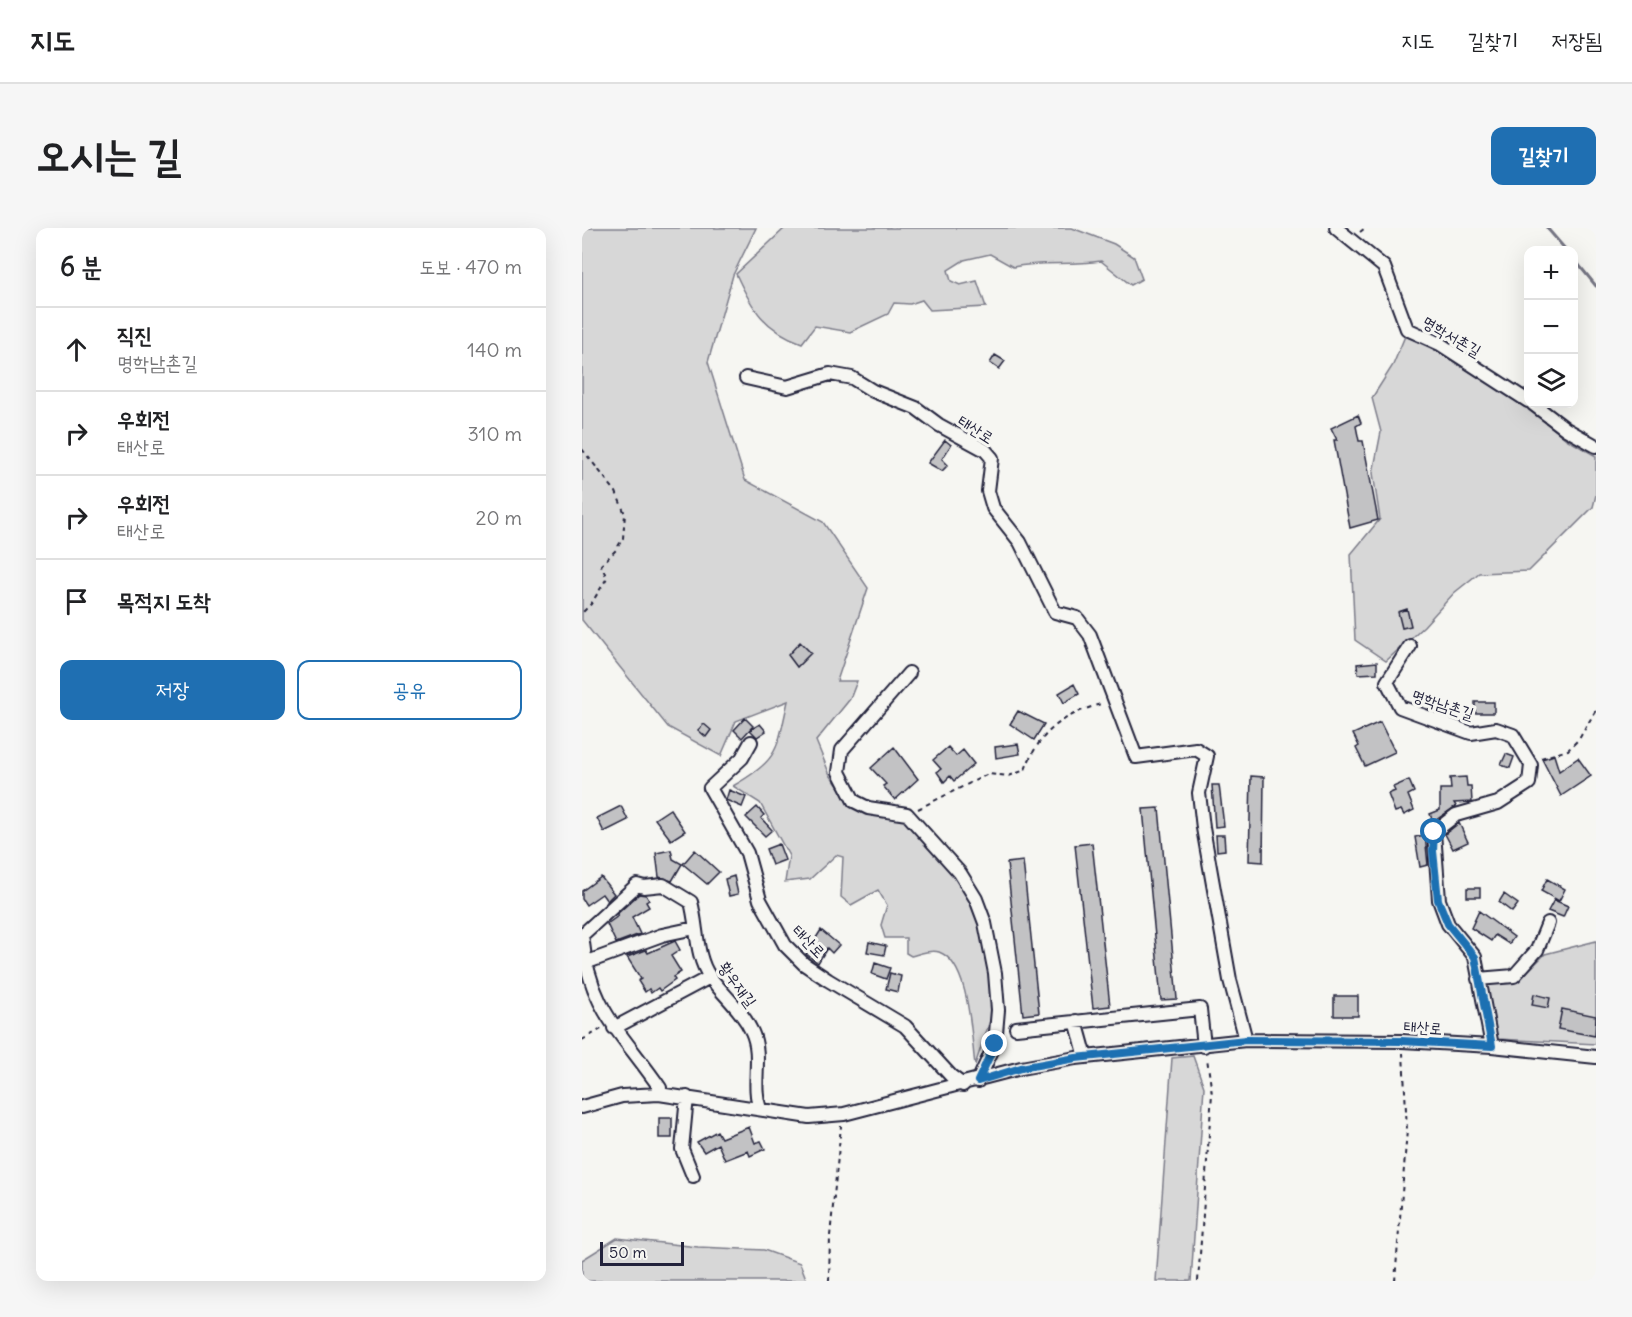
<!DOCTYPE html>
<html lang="ko">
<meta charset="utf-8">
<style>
:root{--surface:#fff;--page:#f6f6f6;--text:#202124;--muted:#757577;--line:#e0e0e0;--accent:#1f6fb2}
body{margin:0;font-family:Delius,"Poor Story",sans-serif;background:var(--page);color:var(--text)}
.controls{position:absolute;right:18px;top:18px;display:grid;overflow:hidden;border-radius:12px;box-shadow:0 6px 24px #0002}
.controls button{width:54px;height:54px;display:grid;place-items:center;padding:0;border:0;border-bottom:2px solid var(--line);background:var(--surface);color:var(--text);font:30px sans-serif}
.scale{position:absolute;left:18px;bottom:15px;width:84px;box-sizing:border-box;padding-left:6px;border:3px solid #22223b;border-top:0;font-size:16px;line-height:21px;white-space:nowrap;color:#22223b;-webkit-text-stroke:4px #f6f6f2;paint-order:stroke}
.stop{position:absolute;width:18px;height:18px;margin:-14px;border:4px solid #1f6fb2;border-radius:50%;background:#fff}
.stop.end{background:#1f6fb2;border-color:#fff;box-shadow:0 2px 6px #0008}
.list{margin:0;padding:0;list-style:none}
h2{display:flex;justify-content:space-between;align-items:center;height:78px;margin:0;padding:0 24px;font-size:26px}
h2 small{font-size:20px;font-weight:400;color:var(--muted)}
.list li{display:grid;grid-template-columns:39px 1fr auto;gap:18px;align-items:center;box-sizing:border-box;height:84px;padding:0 24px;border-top:2px solid var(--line)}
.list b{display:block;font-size:22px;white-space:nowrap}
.list p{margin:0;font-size:20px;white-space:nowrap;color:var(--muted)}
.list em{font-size:20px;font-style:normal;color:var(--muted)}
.actions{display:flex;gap:12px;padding:18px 24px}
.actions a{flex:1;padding:14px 0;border:2px solid var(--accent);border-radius:12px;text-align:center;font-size:21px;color:var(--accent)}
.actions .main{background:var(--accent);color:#fff}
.icon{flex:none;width:33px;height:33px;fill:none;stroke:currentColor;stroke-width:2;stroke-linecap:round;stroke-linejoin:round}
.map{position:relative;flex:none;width:1014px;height:1053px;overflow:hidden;border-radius:12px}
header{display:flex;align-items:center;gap:36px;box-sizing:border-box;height:84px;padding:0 30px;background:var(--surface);border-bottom:2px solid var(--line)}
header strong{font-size:28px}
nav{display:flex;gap:33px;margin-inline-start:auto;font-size:21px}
.intro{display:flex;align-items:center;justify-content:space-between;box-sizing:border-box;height:144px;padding:0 36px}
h1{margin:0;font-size:42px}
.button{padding:15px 27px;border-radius:12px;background:var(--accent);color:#fff;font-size:21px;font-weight:700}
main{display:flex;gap:36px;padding:0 36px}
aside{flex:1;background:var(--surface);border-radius:12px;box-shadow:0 6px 24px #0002}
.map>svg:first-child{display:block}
</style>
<header>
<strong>지도</strong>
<nav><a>지도</a><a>길찾기</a><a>저장됨</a></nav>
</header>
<div class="intro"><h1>오시는 길</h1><a class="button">길찾기</a></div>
<main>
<aside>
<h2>6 분<small>도보 · 470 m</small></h2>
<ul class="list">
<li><svg class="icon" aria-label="ahead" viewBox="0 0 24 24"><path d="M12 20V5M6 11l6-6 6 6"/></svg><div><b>직진</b><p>명학남촌길</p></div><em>140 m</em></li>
<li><svg class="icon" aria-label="right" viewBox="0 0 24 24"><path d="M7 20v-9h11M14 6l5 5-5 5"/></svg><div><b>우회전</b><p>태산로</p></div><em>310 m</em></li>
<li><svg class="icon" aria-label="right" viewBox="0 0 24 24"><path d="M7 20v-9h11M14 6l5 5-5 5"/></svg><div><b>우회전</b><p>태산로</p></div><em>20 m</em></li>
<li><svg class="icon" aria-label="arrive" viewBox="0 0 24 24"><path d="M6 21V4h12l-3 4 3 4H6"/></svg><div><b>목적지 도착</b></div></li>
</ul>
<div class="actions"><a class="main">저장</a><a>공유</a></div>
</aside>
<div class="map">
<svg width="1014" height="1053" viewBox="0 0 1014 1053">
<rect width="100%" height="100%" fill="#f6f6f2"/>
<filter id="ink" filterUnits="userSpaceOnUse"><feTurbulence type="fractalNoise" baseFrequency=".0167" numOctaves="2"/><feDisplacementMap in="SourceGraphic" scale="12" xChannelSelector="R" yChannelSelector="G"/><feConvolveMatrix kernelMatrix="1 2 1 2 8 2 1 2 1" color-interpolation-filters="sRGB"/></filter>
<g filter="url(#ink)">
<path fill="#d7d7d7" stroke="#7c7c89" stroke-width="1.5" d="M0 0H174L151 47 126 134 163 252 241 294 286 360 255 453H275L268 471 234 513 248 547 270 577 325 591 370 642 388 669 398 695 409 742 412 781 393 837C389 808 388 735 357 724 349 721 337 726 329 728L324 725V710H303L299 697 305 677 296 662 269 677 259 669 261 629 254 627 228 651 203 654 207 628 178 575 151 558C197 532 195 522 206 473L154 493 139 528 86 499 0 392Z
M203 0H490L532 16 552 29 560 51 549 57 519 33C489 38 461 33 431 39L408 26 382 32 366 42 369 53 378 57 395 53 404 79 348 82 340 72 328 76 312 75 306 86 268 104 233 98 220 115C183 102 170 81 154 46Z
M823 108 845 117 945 179 984 211 1014 228V267L1011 279 947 343 897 345 872 365 842 398 804 433 773 412 769 326 798 291 791 245 799 204 790 170 811 137Z
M1014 713V816L915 811 900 754 937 752 963 726Z
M611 828 622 859 609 1053H574L590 830Z
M35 1010 116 1019 182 1022 218 1035 225 1053H0V1032Z"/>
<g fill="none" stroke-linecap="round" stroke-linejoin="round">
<path stroke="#757583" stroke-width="3" d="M965 0 984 22
M992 31 1014 58"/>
</g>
<path fill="#c2c2c4" stroke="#22223b" stroke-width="1.5" d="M413 127 423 133 417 141 408 135Z
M776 187 779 195 774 198 777 213H781L796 292 768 300 752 212H755L749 200Z
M363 212 369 217 360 231 366 237 360 243 346 235Z
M825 381 829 398 820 400 816 384Z
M218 414 229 425 215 439 206 427Z
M795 434V445L776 446 775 436Z
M492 456 497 466 482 475 477 465Z
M893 474H912V485H893Z
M436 483 462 496 452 512 428 496Z
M163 490 171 498 160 510 152 502Z
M798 494 813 524 783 538 774 520 777 518 771 506Z
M122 496 129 502 124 509 116 502Z
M178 496 184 503 175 509 168 502Z
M436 516 438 526 414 530 413 519Z
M312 519 336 551 313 572 301 558 304 556 289 540Z
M366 519 374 528 381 522 392 536 372 553 368 548 362 554 355 544 359 541 351 532Z
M924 526 932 529 928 540 919 537Z
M972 527 977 543 996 530 1009 548 979 568 960 531Z
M669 548 682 549 681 634 667 633Z
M884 549 885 558H889L890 574 872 575 874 578 851 594 848 586 858 582V561H869L868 550Z
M827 552 832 564 826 567 832 582 822 587 819 582 813 584 806 566 813 563 811 559Z
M630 557H637L642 598 633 599Z
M147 562 164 569 160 579 144 572Z
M39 578 46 592 22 604 15 590Z
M175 579 182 587 179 590 190 602 183 608 164 589Z
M577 580 595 771 579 772 561 581Z
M88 581 103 603 89 612 73 591Z
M877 595 886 614 871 621 863 606Z
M634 607H642L643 622 635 623Z
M843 607 846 637 838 639 833 609Z
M510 615 528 778 511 780 493 617Z
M197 616 203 632 190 637 184 621Z
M89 622 91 631 100 636 90 653 77 649 74 625Z
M113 622 137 644 125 656 101 636Z
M441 633 457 785 441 787 425 635Z
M152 648 156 666 147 668 143 651Z
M19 649 32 666 25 673 20 666 4 677 0 671V663Z
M965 651 983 661 977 673 959 663Z
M885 660H898V669H885Z
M57 666 64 667 67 672 64 674 67 679 50 689 58 706 34 715 25 696 36 688 35 686Z
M922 666 936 676 930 684 917 674Z
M972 672 986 678 981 689 966 683Z
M897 683 932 709 927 716 913 707 909 713 889 700Z
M239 702 257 717 250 725 245 720 236 735 224 726Z
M93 713 98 722 89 728 99 744 91 749 93 752 78 763 76 760 69 765 67 761 63 764 56 753 59 751 45 729 64 722 66 725Z
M287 714 304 718 302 727 285 724Z
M293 735 308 740 304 751 290 746Z
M308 745 319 748 316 764 304 761Z
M952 766 968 770 966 780 950 777Z
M752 768H776V788H752Z
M980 781 1014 788 1013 808 976 801Z
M77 890H90V910H77Z
M167 899 173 915 179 913 183 921 168 928 166 923 143 932 136 916 122 924 115 914 135 903 139 910Z"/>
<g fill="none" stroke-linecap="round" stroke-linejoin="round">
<defs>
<path id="minor" d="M754 0 802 39 825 101 858 116 946 173
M164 150 205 159 248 146 270 150 291 163 334 180 357 197 403 222 410 230 406 263 411 280 438 314 473 384 495 390 508 407 554 529 614 521 625 528 617 565 621 600 648 752 664 812
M951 176 984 201 1014 218
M828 418 805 454 818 479 889 505 914 501 931 507 949 537 947 555 916 575 874 587 852 604 857 672 866 696 893 729 910 818
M327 445 260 522 257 544 272 573 286 580 325 586 378 645 394 671 403 695 413 745 416 782 413 816 396 853
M169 514 160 530 128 560 165 625 178 672 203 717 222 736 246 752 323 798 369 848 381 857
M0 707 55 657 62 659 81 657 109 674C116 699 113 728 128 749 142 768 160 782 170 804 181 828 169 856 178 881
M0 707C7 781 38 802 78 860L77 866
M3 735 80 707 113 700
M896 751 932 748 955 722 966 695
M494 793 504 829
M32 800 128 749
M434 800 618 781 622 818
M105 869 100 921 111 948
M0 879 40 868 77 866 227 889 262 886 439 840 494 830 664 812 820 813 910 818 1014 829"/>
</defs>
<use href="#minor" stroke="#22223b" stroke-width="16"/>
<path stroke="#22223b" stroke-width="2" stroke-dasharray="4.5 4.5" stroke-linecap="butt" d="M778 4 783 0
M0 221 34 264 43 286 41 310 34 322 19 337 25 350 9 376 0 385
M959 530 986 522 997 511 1014 482
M336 581 406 546 427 548 443 542C458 502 483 486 522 475
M0 812 21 800
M247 1053 248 1008 259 898
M616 1053 630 866 625 830
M813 1053 825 902 821 825"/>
<use href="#minor" stroke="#f6f6f2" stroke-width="12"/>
</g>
</g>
<g fill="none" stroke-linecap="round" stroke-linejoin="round" filter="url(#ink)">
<path stroke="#1f6fb2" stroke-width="8" d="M413 816 396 853 439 840 494 830 664 812 820 813 910 818 893 729 866 696 856 672 851 623 852 604"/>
</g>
<g text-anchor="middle" stroke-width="6" stroke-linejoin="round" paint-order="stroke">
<g font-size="16" fill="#22223b" stroke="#f6f6f2">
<text transform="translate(870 108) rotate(30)" y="6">명학서촌길</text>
<text transform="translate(394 201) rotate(32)" y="6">태산로</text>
<text transform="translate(861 476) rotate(18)" y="6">명학남촌길</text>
<text transform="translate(227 713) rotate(46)" y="6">태산로</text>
<text transform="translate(156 756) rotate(54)" y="6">황우재길</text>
<text transform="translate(841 799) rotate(4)" y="6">태산로</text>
</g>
</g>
</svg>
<div class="controls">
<button>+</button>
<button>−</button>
<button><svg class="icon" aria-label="layers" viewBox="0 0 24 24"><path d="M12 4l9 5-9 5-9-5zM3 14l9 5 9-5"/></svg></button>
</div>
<div class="scale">50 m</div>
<div class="stop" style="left:852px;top:604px"></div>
<div class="stop end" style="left:413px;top:816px"></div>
</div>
</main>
